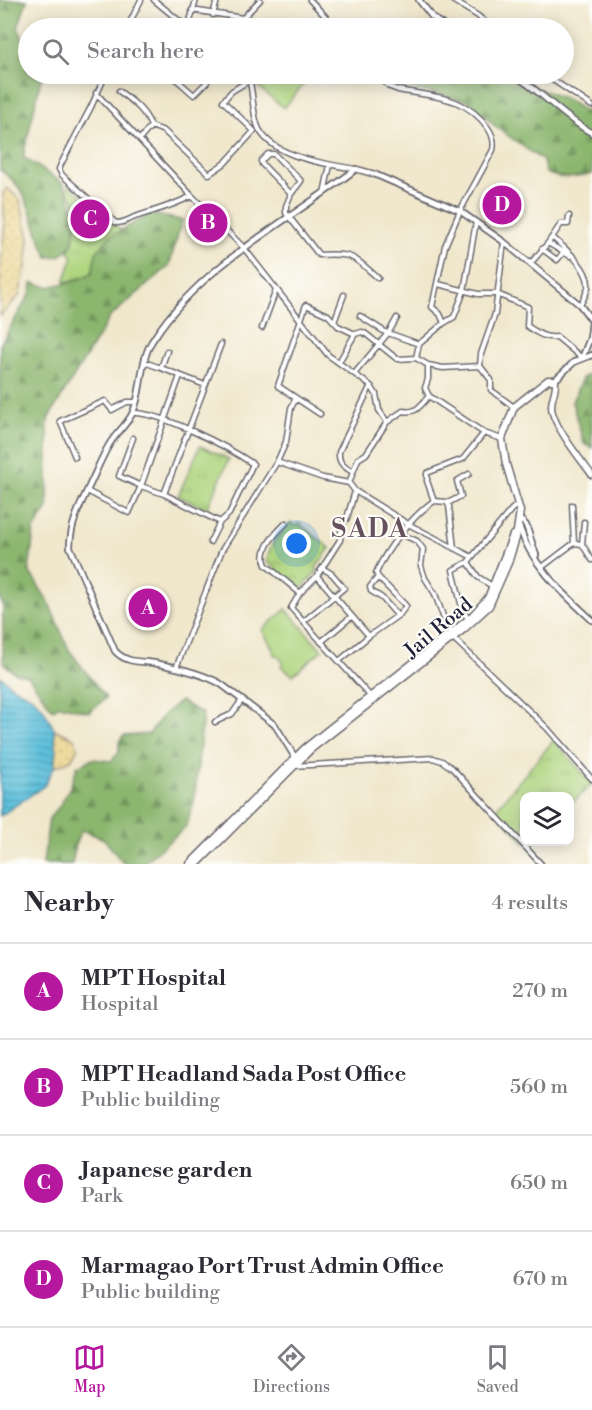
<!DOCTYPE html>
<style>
:root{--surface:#fff;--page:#f7f7f7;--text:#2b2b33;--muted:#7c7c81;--line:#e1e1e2;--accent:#b5179e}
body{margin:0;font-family:"Libre Bodoni",serif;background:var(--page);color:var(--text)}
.controls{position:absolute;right:18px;bottom:18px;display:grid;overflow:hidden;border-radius:12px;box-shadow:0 3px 15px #0003}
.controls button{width:54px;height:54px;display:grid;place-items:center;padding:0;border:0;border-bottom:2px solid var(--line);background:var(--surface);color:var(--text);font:30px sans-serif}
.you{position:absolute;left:297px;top:544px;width:21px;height:21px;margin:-15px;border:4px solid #fff;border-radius:50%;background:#1a73e8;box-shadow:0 0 0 9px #1a73e833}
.badge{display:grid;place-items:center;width:39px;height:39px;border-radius:50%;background:var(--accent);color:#fff;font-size:20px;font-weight:700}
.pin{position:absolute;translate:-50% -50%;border:3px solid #fff;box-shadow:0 2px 6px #0006}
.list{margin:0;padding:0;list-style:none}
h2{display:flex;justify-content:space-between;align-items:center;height:78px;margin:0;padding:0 24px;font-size:26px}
h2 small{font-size:20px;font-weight:400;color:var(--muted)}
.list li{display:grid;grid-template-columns:39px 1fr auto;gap:18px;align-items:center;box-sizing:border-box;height:96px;padding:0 24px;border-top:2px solid var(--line)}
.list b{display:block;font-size:22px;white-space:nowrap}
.list p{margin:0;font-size:20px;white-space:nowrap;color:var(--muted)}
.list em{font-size:20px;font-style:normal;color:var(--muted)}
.icon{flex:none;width:33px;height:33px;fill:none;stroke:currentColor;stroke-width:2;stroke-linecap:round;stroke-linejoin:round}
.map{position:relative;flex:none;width:592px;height:864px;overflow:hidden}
.search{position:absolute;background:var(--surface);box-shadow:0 3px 15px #0003;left:18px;right:18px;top:18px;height:66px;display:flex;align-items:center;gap:15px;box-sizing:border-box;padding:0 21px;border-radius:33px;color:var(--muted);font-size:22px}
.sheet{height:462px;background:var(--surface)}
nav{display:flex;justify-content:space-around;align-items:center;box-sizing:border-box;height:84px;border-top:2px solid var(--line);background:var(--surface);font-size:16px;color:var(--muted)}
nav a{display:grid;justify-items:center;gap:3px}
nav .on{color:var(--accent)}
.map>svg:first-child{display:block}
</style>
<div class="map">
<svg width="592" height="864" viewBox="0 0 592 864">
<defs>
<pattern id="grass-tufts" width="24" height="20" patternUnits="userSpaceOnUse" patternTransform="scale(1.5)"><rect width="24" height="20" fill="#afd57f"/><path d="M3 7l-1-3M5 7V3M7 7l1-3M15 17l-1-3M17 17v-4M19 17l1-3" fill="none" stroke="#96b76f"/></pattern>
<pattern id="forest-firs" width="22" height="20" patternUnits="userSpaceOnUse" patternTransform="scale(1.5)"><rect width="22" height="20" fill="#8bb66e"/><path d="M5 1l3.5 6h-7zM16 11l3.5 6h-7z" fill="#71945c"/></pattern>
<pattern id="sand-dots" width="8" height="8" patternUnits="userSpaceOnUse" patternTransform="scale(1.5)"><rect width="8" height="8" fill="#eeda9e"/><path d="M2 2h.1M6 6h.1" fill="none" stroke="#ccbb89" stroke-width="1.8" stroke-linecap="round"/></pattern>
<pattern id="water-rules" width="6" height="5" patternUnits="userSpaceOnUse" patternTransform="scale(1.5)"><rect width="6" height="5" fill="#5ec1dc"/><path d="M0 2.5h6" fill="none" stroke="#4d9cb4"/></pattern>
</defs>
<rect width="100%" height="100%" fill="#fdfcf7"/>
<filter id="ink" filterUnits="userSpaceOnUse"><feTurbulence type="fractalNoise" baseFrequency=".0167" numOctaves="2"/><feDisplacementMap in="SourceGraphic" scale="12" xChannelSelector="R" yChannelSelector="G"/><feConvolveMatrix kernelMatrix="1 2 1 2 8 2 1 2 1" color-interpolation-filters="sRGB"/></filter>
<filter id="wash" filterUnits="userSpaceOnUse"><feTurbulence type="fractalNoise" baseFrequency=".008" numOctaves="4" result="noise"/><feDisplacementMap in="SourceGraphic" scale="24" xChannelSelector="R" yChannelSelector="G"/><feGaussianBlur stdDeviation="1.35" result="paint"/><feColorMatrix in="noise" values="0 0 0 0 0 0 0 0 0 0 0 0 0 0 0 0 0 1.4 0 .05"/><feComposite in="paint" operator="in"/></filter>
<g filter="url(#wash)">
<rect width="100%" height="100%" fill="#f0e7cc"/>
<path fill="url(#grass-tufts)" stroke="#687c5d" stroke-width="1.5" d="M70 185 124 233 102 275 64 282 73 256 69 253 75 204 67 189Z
M200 446 229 459 207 509 178 496Z
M291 523 295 526 299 524 330 548 316 568 318 570 301 589 267 562C269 543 278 535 291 523Z
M554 740 592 784 570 805V796H524V842H529L526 844 495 810Z"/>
<path fill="url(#forest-firs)" stroke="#566c54" stroke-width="1.5" d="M0 0H27L18 28 28 49V74L42 75 23 157 64 184 77 220 72 245 60 256 48 257C31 227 33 190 0 170Z
M392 74H504L517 81 564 98 592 115V174C575 178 562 180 546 173L543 161 496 127 468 101 409 88Z
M150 214 182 220 169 266 110 317 48 419V508L34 530 29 571 48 601 69 650 106 698 89 712 59 705 53 710 28 676 15 673 3 663V605L0 599V345L31 292 32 283 49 287 75 281 92 273 96 253 109 237Z
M592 373V448L584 444 572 402 582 378Z
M180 701 203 714 194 801 186 827 142 864 123 863 104 839 82 830 77 839 72 864H43L49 818 59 807 70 787 77 767 92 759 111 761 119 752V742L123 736 149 734 163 715Z"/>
<path fill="url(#sand-dots)" stroke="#887e6c" stroke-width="1.5" d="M7 188 20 200 29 239 26 267 19 296 0 316V270L5 224 3 193Z
M54 729 74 738 78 748 71 760 54 767 56 750Z"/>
<path fill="#afd57f" stroke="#687c5d" stroke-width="1.5" d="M269 74H312L284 108 258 87Z
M286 609 322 650 293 675 281 666 283 663 278 655H274L272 647 262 630Z"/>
<path fill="url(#water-rules)" stroke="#40728c" stroke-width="1.5" d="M0 676 13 687 31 696 43 708 54 729 56 750 54 767 44 786 0 816Z"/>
</g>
<g filter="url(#ink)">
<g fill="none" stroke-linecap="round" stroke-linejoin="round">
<defs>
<path id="minor" d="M154 0 188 28
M310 0 336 28
M452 0 478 16 492 28
M192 10 243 18 234 28
M213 15 217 0
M243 18 260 0
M127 28 141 0
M188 28 196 0
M106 74 91 107 61 164 59 169 62 175 116 223C126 223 130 218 138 216 159 209 172 206 192 196
M178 74 177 80 194 95 207 82V79L200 74
M248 74C253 90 252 108 257 124 267 157 327 164 355 169
M376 74 390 87 398 90C434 97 465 95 488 128 493 135 495 141 493 150L460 211 445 246 432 307 440 314 444 323
M544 74 592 106
M119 91C133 102 144 109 151 126L164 131 209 174 225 163 254 131 223 101 232 91 250 80
M96 93 192 196 244 248 328 355 371 386 376 394 379 410 387 422 366 454 358 459 349 483 355 491 408 524 472 557 511 510 518 504
M140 139 151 126
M324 193 330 165
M291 194 301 181 274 154H268L261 161 262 164 291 194 286 206V213L319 255C353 253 353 256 378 278
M552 237C565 248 590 269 588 287 587 293 583 300 580 305
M504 242 495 314 481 354 480 366 491 380V390L514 407
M548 243 570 256
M542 249 557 260 563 253
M530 264 548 243 561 224H568L569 216
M438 284 478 294H497L528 307 527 326C536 332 545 339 557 337L582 358
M360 316 385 332 419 344
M334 322 344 295
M262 328 276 290
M416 358 419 344 444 323 454 317 464 291 476 222
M144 362 161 368 167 351
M339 362 355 334
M428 365V379L425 388 429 396
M161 368 205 385
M355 373 389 332 397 318
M320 414 278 386 306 305 328 315 338 326 355 334 362 332 366 334 397 359 416 358 428 365 443 368 480 366
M387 422 403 411C416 414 421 405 429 396L484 433 502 439
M133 438 119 476 141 486 180 376
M75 457 60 421 105 401 112 410 127 402H136
M277 462 323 478 349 483
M353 472C344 467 338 463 339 452L370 387
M87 491 129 513 141 486 164 494 220 522 229 514 253 464C228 447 161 412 133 413
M164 494 221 344
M434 501 427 481V473L463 459 484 433
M448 503 461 496 457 481 469 474
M572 505 574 543
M286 523C275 534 259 549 266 565L300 593 291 608 371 697
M401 534 417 541 423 549 421 566 425 578 435 594 444 619 452 633
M210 542 220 522
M582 544 584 522
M468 562 478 577 492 586
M541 568 574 543 582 544 592 560
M317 576 369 636
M378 577 370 587 371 591 382 598 397 615
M300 593 317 576 340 540 342 525 347 518 355 491
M468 619 462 608 453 570 468 562 472 557
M304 621 344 588 332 574 322 568
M453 638 547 728 592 779
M321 642 351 617
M339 661 369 636 400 614 406 606 378 577 376 573C387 548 412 516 434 501L447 502 449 506 454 548
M176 668 222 550 277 462 286 442 291 408 296 398
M215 722 232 714 242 700
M293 766 433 758 442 761 452 768 541 864"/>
<path id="tertiary" d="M419 0 433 18 447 28
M512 74C541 90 562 117 592 133
M555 380 574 362 592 355
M519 521H522L526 525 536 555
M519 526C531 565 563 593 592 620
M296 759 275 725 221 684C202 673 175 667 154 663 139 661 126 663 115 651L70 547C70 522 83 500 93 478 98 467 103 455 109 445 115 434 128 424 133 412 143 391 139 359 154 338 203 263 287 223 356 169L374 174 460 211 504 242 580 305 592 321 590 338 582 358"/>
<path id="secondary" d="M555 380C558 390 549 400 552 411 556 429 581 460 592 475"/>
<path id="primary" d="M190 864 305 748 470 618 488 598 513 535
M197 864 310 750 464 629 489 606 508 563 516 538 520 511 506 464 502 439 514 407 548 380H555"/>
</defs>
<use href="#minor" stroke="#6a676e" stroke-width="7"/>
<use href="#tertiary" stroke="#6a676e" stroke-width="8"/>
<use href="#secondary" stroke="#6a676e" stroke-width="8"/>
<use href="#primary" stroke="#6a676e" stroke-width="9"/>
<use href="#minor" stroke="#fff" stroke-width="4"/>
<use href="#tertiary" stroke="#fff" stroke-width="4.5"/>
<use href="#secondary" stroke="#fff" stroke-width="5"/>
<use href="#primary" stroke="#fff" stroke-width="6"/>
</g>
</g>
<g text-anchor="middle" stroke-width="4.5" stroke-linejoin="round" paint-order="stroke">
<g font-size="20" fill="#22223b" stroke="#fdfcf7">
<text transform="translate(438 627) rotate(-40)" y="7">Jail Road</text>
</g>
<g font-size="26" font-weight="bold" letter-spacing="1.5" fill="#66515e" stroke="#fdfcf7">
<text x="370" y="537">SADA</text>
</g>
</g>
</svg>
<div class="controls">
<button><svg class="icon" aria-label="layers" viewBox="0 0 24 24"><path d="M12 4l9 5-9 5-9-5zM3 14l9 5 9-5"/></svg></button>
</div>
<div class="you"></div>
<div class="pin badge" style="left:148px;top:608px">A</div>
<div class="pin badge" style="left:208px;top:223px">B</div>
<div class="pin badge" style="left:90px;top:219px">C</div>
<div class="pin badge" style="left:502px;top:205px">D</div>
<div class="search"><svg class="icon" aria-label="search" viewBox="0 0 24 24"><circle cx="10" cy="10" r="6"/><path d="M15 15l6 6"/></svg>Search here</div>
</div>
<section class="sheet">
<h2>Nearby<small>4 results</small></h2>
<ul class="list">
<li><span class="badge">A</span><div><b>MPT Hospital</b><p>Hospital</p></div><em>270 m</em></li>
<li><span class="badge">B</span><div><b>MPT Headland Sada Post Office</b><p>Public building</p></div><em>560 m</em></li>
<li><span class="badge">C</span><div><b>Japanese garden</b><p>Park</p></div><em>650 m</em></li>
<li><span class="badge">D</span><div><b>Marmagao Port Trust Admin Office</b><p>Public building</p></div><em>670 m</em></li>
</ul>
</section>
<nav>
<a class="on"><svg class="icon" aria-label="map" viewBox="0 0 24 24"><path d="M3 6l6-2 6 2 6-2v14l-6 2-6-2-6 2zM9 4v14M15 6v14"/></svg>Map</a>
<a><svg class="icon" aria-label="directions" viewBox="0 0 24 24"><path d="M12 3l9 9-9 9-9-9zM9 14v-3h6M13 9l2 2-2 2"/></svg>Directions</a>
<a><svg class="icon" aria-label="saved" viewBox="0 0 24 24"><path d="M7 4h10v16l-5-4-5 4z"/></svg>Saved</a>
</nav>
